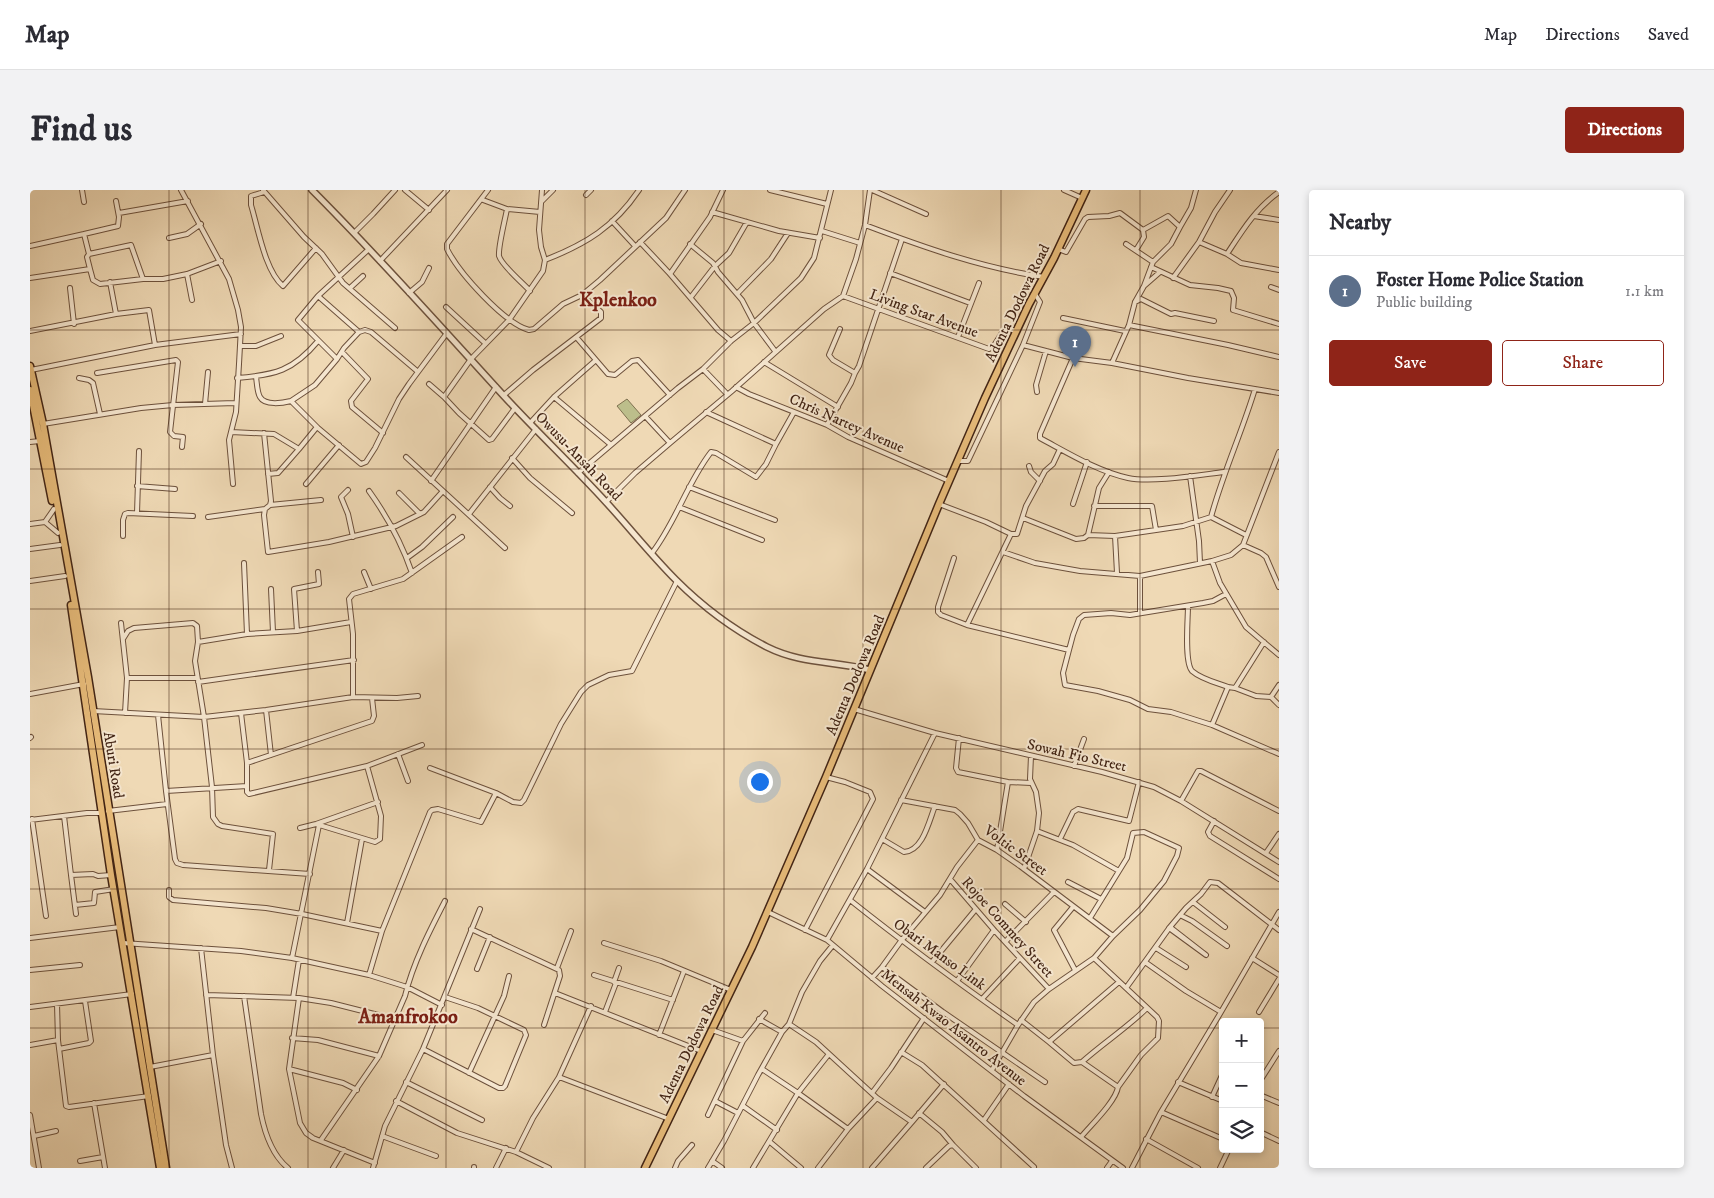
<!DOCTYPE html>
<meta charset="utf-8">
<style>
:root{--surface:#fff;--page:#f2f2f3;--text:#2b2b33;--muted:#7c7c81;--line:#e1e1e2;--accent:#8f2418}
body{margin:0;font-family:"IM FELL DW Pica",serif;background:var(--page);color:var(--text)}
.controls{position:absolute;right:15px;bottom:15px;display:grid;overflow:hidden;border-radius:5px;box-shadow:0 2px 8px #0003}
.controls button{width:45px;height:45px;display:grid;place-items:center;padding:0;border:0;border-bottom:1px solid var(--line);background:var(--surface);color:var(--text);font:25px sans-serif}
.you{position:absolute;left:729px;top:591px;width:18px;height:18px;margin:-12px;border:4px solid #fff;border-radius:50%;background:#1a73e8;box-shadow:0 0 0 8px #1a73e833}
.badge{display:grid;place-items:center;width:32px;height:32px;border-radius:50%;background:var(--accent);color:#fff;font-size:16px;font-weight:700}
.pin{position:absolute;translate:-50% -41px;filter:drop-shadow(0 1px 2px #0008)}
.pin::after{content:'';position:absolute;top:26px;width:18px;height:15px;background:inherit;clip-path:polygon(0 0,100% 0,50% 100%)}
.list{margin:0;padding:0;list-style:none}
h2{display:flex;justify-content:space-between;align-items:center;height:65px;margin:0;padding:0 20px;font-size:21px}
h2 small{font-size:16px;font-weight:400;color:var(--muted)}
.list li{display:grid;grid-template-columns:32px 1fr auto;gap:15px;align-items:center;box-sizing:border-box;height:70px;padding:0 20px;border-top:1px solid var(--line)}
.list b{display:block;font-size:19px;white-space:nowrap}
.list p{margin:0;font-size:16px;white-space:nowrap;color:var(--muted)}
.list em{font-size:16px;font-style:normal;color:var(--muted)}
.actions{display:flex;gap:10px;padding:15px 20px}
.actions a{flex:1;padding:11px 0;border:1px solid var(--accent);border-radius:5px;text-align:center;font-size:18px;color:var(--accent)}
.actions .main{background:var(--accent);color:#fff}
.icon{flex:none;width:28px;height:28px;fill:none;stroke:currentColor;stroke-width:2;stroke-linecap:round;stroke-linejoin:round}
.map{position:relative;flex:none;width:1249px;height:978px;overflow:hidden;border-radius:5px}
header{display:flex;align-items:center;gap:30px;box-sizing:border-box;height:70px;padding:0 25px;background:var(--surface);border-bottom:1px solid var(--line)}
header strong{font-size:24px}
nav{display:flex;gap:28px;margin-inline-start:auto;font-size:18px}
.intro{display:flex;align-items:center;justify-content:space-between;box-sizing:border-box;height:120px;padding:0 30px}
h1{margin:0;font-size:35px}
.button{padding:12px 22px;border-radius:5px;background:var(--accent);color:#fff;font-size:18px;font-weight:700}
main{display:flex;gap:30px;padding:0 30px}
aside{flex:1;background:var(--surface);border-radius:5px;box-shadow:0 2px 8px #0003}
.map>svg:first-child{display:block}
</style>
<header>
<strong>Map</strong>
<nav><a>Map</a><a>Directions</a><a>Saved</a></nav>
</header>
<div class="intro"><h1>Find us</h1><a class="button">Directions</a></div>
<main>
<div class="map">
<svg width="1249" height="978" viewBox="0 0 1249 978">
<rect width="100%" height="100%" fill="#efd9b5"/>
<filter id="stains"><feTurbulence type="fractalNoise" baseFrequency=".004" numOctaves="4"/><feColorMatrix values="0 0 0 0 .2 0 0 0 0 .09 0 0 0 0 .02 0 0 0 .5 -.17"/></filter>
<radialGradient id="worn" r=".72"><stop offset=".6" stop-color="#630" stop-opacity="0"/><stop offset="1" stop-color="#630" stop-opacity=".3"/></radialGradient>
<path fill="#bcbe8b" stroke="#7f7150" d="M597 209 611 225 601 233 587 216Z"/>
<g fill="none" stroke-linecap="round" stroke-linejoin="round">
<defs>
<path id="minor" d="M52 0 54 12
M151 0 199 89 208 120 211 137 209 174 206 222 199 250 203 294
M233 0 274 47 292 64 313 93 365 138
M375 0 399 20
M458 0 417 54V59C429 83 474 133 499 140L504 139 533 114 552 105 570 90 636 28 655 0
M740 0 797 14
M842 0 896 24
M1034 0 1052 8
M234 2 221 6V15C228 38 235 81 253 96L286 58
M556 5 561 0
M453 10 477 19 510 22
M512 11 523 0
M477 19C475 30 468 57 469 66 472 76 493 93 500 101
M682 22 749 41 790 48
M89 23 158 11
M1224 26 1249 30
M582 31 605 56
M835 35C893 57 952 78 1014 87
M1150 37 1161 18 1166 0
M792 41 830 53
M324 43 343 24 365 0
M54 44 88 36 89 27 86 11
M139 48 157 44 171 34
M610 52 640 84 688 140 701 151
M1169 52 1197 64 1211 73 1249 80
M660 54 683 73 688 82 712 110 724 133 745 161
M1096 54 1123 72
M0 56 54 44 59 64
M1028 59 1036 62 1055 29 1058 27 1079 26 1090 23 1113 40
M1106 60 1114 47 1113 40 1138 26 1150 37 1141 54 1123 72 1114 96
M1197 64C1212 41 1226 18 1249 2
M515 70C556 54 584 37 609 0
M350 71 417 0
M1121 77 1160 95 1188 98 1201 101 1204 108 1203 120 1249 134
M60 79 57 67 59 64 101 55 113 89
M860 83 940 113
M157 84 162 110
M640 84 680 27 693 0
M0 88 60 79 63 90 70 94 113 89H133L157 84 191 71
M1143 88 1169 52 1185 22 1200 0
M80 92 86 124
M1241 97 1249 100
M40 98 44 134
M320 98 333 86
M379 103 392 92 399 78
M707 104 741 69 758 43
M288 106 329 142
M813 106 959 159 963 157 975 138 986 141
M661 107 685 76 699 63 717 32
M1105 112 1111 109 1141 124 1145 123 1184 131
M416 117 455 153
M1033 128 1095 141
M1099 135 1198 155 1249 167
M810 139 799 165 803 170 825 183
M0 141 86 124 119 120 125 155
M928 147 949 93
M547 148 578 184 585 185 602 171 608 170 640 205
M993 155 1010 112 1005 104
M210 156H226L251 146
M312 162 338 189 321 211 322 217 353 243
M1043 168 1010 244V248C1038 263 1067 281 1098 288 1122 293 1169 285 1194 282
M307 169 268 130 288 106 339 59
M734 172 808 217
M1082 173 1099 135 1105 112 1114 96 1130 82
M673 179 697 204
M1 180 125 155 211 144
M67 183 146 170 148 172 140 242 144 246 153 247 152 257
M226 187C227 193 227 202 230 207 235 216 253 213 261 211L288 238 331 274 336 272 345 258 369 209 379 194 417 143
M49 188 59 190 63 193 70 224
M207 188C245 185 263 181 288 151
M399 194 414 207
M706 197 719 204 797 235 818 247 919 291
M1007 202 1006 195 1016 161
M474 205 503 180 571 128V122L552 105
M524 207 580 254
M261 211 285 195 307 169 314 158 329 142 335 140 341 142 387 181
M175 214 178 182
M485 218 462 249 459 250 429 223 414 207 441 169 479 130 513 81 515 70 511 57 509 40 512 0
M676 222 746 254 764 222
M615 226 640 253 702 201 794 119 813 106 826 69 835 35 840 0
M500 233 524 207 566 170
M13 234 111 218 143 215 205 213
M797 235 821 193 825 183 829 176 872 49
M201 242 244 244 269 259 287 237
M234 243 241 311 240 315 235 319 234 325 238 362 299 352 366 336 394 322 413 301
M0 252 10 251
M376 267 475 358
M482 268 500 288 542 323
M928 271H938L993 155 1043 168 1082 173 1158 188 1249 203
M999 276 1001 282 1010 291
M548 283 648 198 673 179 701 151 724 133 771 88 784 68 801 0
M238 284 248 283 269 259
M1160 286 1169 351 1170 373
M401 291 466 197
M276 294 309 255
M107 296 145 299
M460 297 470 308 480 316
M659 297 745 330
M318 300 311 307 318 324 323 347
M339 301C357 326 372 354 382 383
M369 303 390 324
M576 312 605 283 640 253
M909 314 956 332 981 344 937 435
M1043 314 1057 272
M240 315 291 310
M1064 316H1122L1126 340 1153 336 1181 327
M649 317 732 350
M24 319 15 332 28 343
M107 323 109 261
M439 324 506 239
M178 327 235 319
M993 328 1046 349 1054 348 1058 345 1069 298 1079 282
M0 334 15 332
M981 344H987L996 316 1015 281 1023 274 1030 259
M1058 345 1085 346 1087 383
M1216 345 1181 327C1193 283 1212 242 1225 199
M93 346V330L95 324 98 323 163 326
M1085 346 1126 340
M1213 355 1231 363 1236 367 1249 397
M0 359 30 355
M973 362 1005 373 1050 381 1110 386 1182 371 1201 365 1213 355 1249 262
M622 363C646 332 657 293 681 262L686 263 726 287 736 274 746 254
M377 368 392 357 423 327
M924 368 908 417V422L911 425 937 435 1039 460 1043 445 1049 429 1054 425 1081 423 1100 425 1173 413 1183 411 1196 404
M1182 371 1190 393 1216 437 1249 465
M214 373 217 444
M334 382 341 399
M1110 386V422
M0 391 35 386
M241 399 243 442
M1158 416C1158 429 1154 472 1162 481 1171 489 1187 493 1198 497
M91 433 97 488 95 523
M267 441 264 399 289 394 288 382
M93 449 98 441 104 438 163 433 167 436 168 452 165 471 174 527 182 597 183 627 188 634 192 636 243 644 239 680
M168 452 217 444 267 441 321 432
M1039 460 1033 483 1035 495 1068 501 1100 510 1118 519 1141 522 1182 535 1249 564
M97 488H166
M168 492 324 470
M1205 498 1226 506 1241 507 1249 515
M0 504 54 494
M323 507V444L319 409 323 404 373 389 432 347
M1241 507 1249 495
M824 519 905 543 1072 582 1124 597 1151 611 1249 672
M236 520 241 565
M63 521 174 527 236 520 323 507 367 508 388 506
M211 523 217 573V602L219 604 337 576 392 555
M128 525 136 601 145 669 147 673 153 675 280 684
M1182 535 1198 497 1205 498 1234 452
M0 548 1 547
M929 548 926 578 928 582 978 592 1001 593
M368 564 378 591
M1001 566 1000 589 1006 602 1009 623 1007 641
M217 573 342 531 344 526 342 508
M1044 576 1054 549
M136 601 217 596
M466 603 483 612 491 613 494 610 531 534 551 502 558 495 579 485 602 481 647 391
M871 610 925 620 930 624 938 633 948 650 967 660 990 676 1083 746
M1151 611 1168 581H1171L1249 621
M78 621 137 614
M34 626 41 685 63 684 68 686 81 685
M2 629 16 726
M0 630 57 623H72
M1184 631 1178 642 1180 646 1249 689
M286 634 345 652 350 649 351 626 337 576
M270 638 286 634 348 612
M852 649 874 662C893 661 899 631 905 616
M1030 649 1043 622 1048 619 1099 631 1109 592
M967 660 978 592
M1236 663 1249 644
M837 679 895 722
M994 679 1007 641 1043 655 1089 681 1060 728
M41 685 46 724
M920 689 964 740 1019 799
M1038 692 1071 709
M139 700V707L143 710 236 718 272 724 352 741
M820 710C874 753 931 795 988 835
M1163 712 1195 737
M975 714 996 732
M45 715 64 713 65 702 84 699
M1043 717 1024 740 1045 780
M738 722 797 750 852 796 994 906 1093 978
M1150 725 1162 731 1197 756
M317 733 332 649
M1139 738 1176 765 1140 737
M441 739 529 780 530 786 514 835
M775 740 843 609 840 602 815 592 796 587
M0 748 90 737
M797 750 837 679 905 543
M976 751 1024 702
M93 753 211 761 262 768 339 785 377 797 412 815
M574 753 631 771 701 800
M1126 758 1156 777
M262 768 289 635
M1064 768 1127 827 1129 831 1128 848 1111 865 1088 897
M1222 768 1249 785
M902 772 946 719
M1115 772 1156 801 1191 822
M852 777 913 822 1015 892
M527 778 541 741
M447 779 460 747
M0 780 50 775
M339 785 352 741 400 622 402 620 408 619 451 632 466 603 400 578
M564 785 643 810
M842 788 852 777 871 751 910 705 927 677 948 650
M927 791 964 740
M584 792 589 778
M1096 798 1140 737 1156 718 1171 704 1180 692 1188 693 1249 740
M525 803 671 861
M176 805 269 808 301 813 364 829
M214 806 231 924C235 944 242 965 258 978
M263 808 269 770
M269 808 259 879 270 933 276 943 283 948 345 973
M952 809 990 768
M561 816 529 887 639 929
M0 817 102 804
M575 822 586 793
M1229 822 1249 789
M729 829 752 842
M991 830 1019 852 1089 792
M759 834 786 852 847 908 882 932 842 978
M682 840 713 851
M629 845 654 781
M262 848 288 850 349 866
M28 850 36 916 39 917 119 906
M1019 852 1044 873 1052 872 1088 897C1086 911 1061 935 1051 947
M0 855 28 850 27 814
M29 859 59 853 61 851 55 811
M393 859 469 898H473L475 896 496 845 494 840 448 818 415 807
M871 862 892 875 1004 977
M183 865 196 955 202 978
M1052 872C1073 853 1097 838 1117 818
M120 877 183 865 171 758
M259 879 313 893 327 900
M732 879 768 903 818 939
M962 880 988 835 1004 812 1019 799 1064 768 1083 746 1110 720 1134 691 1147 666 1149 658 1114 642 1103 643 1097 668 1089 681
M439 883 474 806 479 786
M1230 891 1249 861
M376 892 452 930
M1148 892 1193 911
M842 903 861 878 894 828
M1230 905 1249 913
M1182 907 1193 883
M366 911 427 943 486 962 519 978
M685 911 708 923
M64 913 75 978
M713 916 747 940
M1131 922 1193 949
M889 923 912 942 923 955
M0 925 9 978
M678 925 713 851 735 823
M954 930 979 894
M882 932 914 894
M1230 942 1249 951
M4 946 26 941
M352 946 406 966
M1116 949 1168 978
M291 950 349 866 375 806C383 773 400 740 415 711
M740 952 771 978
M486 962 503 928 529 887
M50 971 73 967
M682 971 692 978
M303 978 314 960
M343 978 355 936 393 859 450 719
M444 978V977
M466 978 476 958
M645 978 648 971 662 955
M678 978 694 951 728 885 752 842 759 834 772 802 790 771 803 755
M723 978 768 903 799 864
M788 978 818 939 847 908
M896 978 919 956 923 955 946 978
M1077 978 1082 971
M1102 978 1131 922 1191 822 1249 722
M1190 978 1199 959"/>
<path id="tertiary" d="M282 0C348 66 410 136 473 205 506 241 542 275 575 311 599 337 621 365 646 390 672 416 704 440 737 457 771 474 804 471 840 480"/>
<path id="primary" d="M615 978 722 757 796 587 909 314 955 208 999 114 1024 68 1056 0"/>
<path id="trunk" d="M0 176 13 234 58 487 136 978
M0 200 22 311
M41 415 81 685 130 978"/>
</defs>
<use href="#minor" stroke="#6d513c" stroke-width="6"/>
<use href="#tertiary" stroke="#6d513c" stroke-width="8"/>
<use href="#primary" stroke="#422414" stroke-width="9"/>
<use href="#trunk" stroke="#422414" stroke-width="9"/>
<use href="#minor" stroke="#f5e6cf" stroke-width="4"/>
<use href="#tertiary" stroke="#f5e6cf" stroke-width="5"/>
<use href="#primary" stroke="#e8bc7a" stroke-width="6"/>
<use href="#trunk" stroke="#e8bc7a" stroke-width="6"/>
</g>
<path fill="none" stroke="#422414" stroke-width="1" stroke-opacity="0.55" d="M139 0V978M278 0V978M416 0V978M555 0V978M694 0V978M833 0V978M971 0V978M1110 0V978M0 140H1249M0 279H1249M0 419H1249M0 559H1249M0 699H1249M0 838H1193M1230 838H1249"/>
<g text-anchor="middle" stroke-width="4" stroke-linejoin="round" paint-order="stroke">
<g font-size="15" fill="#422414" stroke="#f5e6cf">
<text transform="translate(987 113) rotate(-64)" y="5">Adenta Dodowa Road</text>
<text transform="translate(894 123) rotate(20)" y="5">Living Star Avenue</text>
<text transform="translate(817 233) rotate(24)" y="5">Chris Nartey Avenue</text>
<text transform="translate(549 266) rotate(46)" y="5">Owusu-Ansah Road</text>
<text transform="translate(825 485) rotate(-67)" y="5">Adenta Dodowa Road</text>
<text transform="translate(1047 565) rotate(13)" y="5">Sowah Fio Street</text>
<text transform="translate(84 575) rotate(81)" y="5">Aburi Road</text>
<text transform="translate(986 660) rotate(36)" y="5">Voltic Street</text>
<text transform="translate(978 737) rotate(48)" y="5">Rojoe Commey Street</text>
<text transform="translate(910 764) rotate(36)" y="5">Obari Manso Link</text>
<text transform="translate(924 837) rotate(38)" y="5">Mensah Kwao Asantro Avenue</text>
<text transform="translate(661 854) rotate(-64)" y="5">Adenta Dodowa Road</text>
</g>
<g font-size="20" font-weight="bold" fill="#7a1f14" stroke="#f5e6cf">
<text x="588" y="116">Kplenkoo</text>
<text x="378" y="833">Amanfrokoo</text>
</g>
</g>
<rect width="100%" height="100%" filter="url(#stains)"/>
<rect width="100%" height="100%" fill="url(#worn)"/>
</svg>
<div class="controls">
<button>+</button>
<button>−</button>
<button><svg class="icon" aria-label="layers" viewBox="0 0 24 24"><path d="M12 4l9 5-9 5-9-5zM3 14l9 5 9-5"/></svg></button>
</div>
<div class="you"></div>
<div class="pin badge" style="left:1045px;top:177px;background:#5c6f8a">1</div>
</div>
<aside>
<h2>Nearby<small></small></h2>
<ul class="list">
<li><span class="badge" style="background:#5c6f8a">1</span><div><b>Foster Home Police Station</b><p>Public building</p></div><em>1.1 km</em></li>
</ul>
<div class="actions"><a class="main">Save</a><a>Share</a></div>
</aside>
</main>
